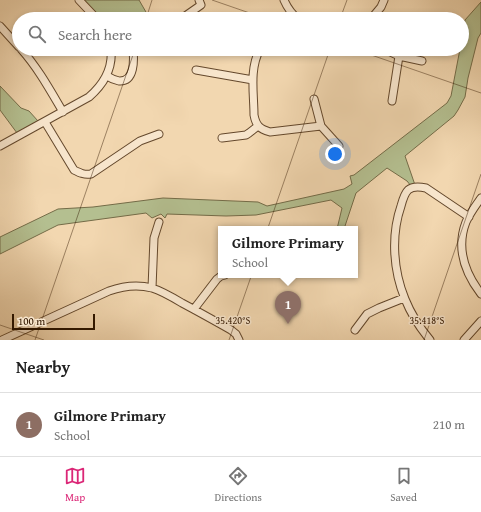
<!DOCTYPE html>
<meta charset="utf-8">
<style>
:root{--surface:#fff;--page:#f2f2f2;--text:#222;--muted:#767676;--line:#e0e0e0;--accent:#db2777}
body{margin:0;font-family:"Gentium Book Plus",serif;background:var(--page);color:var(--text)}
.scale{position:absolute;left:12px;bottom:10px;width:83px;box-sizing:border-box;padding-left:4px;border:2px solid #341900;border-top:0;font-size:11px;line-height:14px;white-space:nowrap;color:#341900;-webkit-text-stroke:3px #f7e5cc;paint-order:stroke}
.you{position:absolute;left:335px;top:154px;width:14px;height:14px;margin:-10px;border:3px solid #fff;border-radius:50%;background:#1a73e8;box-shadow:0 0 0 6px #1a73e833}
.badge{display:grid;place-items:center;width:26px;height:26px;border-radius:50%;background:var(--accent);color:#fff;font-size:13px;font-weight:700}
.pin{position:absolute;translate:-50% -33px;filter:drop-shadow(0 1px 2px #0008)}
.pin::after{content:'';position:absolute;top:21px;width:14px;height:12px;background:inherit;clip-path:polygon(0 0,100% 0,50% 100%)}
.popup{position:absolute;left:218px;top:226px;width:140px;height:52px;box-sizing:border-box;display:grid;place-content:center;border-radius:0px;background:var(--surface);filter:drop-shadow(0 1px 3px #0005);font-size:13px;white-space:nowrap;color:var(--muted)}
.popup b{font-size:15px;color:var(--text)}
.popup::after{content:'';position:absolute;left:50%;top:100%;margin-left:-8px;border:8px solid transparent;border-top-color:var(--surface)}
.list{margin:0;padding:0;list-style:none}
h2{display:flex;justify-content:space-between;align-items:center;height:52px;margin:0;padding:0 16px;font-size:17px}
h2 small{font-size:13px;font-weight:400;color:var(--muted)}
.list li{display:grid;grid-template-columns:26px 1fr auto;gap:12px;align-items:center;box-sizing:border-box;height:64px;padding:0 16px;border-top:1px solid var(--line)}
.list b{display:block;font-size:15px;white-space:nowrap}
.list p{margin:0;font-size:13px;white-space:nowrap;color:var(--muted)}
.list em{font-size:13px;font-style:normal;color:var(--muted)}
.icon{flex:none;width:22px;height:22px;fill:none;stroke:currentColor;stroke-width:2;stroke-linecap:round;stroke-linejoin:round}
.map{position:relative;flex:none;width:481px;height:340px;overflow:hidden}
.search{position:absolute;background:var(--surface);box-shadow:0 2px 6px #0003;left:12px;right:12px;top:12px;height:44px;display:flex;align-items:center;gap:10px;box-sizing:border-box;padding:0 14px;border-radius:22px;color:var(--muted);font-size:15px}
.sheet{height:116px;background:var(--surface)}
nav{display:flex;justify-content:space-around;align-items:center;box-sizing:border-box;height:56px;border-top:1px solid var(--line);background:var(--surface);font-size:11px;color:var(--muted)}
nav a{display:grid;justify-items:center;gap:2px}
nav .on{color:var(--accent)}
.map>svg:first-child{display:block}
</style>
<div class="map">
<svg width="481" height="340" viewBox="0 0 481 340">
<rect width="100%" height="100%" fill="#f2d7b0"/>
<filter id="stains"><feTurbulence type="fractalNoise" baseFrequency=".005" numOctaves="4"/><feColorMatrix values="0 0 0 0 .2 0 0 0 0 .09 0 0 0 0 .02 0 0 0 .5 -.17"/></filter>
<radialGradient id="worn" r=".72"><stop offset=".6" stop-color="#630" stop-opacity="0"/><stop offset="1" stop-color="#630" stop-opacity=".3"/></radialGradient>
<path fill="#b4bf90" stroke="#746c48" d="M79 0H139L150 19H97Z
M481 2V33L478 38 468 78 465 97 458 110 454 116 405 156 415 185 411 186 407 181 387 168 356 193 344 229H337L342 208 331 200 256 215 226 216 167 214 165 218 161 214 152 218 146 213 58 225 0 254V237L58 209 93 207 163 198 258 202 267 206 344 189 352 184 350 176 354 175 447 103 451 96 460 49H462V38L465 20Z
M0 86 21 108 29 111 38 121 17 133 0 110Z"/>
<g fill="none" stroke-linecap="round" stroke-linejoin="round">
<defs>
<path id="street" d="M79 0 97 19
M284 0C287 7 292 14 298 19
M181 19 201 5 199 0
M371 19 381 7 384 0
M0 26 19 47
M21 49C38 68 50 90 63 112
M260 49C249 69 254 94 254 115 256 126 260 129 270 132L321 126
M384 49 399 56 422 61
M196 70 253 80
M107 76C110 78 115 80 119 81 135 82 134 60 133 49
M314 99 321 126 339 146
M392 101 399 56
M45 122 74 170C80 173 84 175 91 174L140 141 159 134
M222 138 246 135 249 133 258 126
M0 146 89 97C104 84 113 69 111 49
M481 198C476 205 470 213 466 222 456 248 465 273 481 294
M152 288 154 238 159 222
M194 309 217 279 221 276 225 275
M355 330 367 314 379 308 404 298
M2 340 109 291C123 286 137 284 152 288 162 291 172 297 182 303 199 312 215 321 231 330L236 334 239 340
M430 340C420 328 411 314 405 299 393 270 391 235 401 206 405 191 408 184 426 188L469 217
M464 340 481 321"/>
</defs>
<use href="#street" stroke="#64482c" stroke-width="9"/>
<use href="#street" stroke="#f7e5cc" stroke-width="7"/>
</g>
<path fill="none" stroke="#341900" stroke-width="1" stroke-opacity="0.45" d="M212 0 267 19M146 19 152 0M340 19 347 0M354 49 481 93M0 325 44 340M35 340 135 49M229 340 330 49M424 340 481 174"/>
<g font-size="10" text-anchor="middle" fill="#341900" stroke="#f7e5cc" stroke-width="3" stroke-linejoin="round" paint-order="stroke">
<text x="233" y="324">35.420°S</text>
<text x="427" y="324">35.418°S</text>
</g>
<rect width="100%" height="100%" filter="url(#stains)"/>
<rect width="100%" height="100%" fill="url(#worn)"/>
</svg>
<div class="scale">100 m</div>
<div class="you"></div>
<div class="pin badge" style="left:288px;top:324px;background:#8d6e63">1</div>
<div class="popup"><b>Gilmore Primary</b>School</div>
<div class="search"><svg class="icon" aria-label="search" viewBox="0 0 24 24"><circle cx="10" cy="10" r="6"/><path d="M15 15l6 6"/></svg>Search here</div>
</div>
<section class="sheet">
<h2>Nearby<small></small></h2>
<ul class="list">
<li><span class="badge" style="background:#8d6e63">1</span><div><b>Gilmore Primary</b><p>School</p></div><em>210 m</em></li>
</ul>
</section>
<nav>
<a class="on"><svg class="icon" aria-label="map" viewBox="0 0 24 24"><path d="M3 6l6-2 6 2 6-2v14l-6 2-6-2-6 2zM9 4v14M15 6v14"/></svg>Map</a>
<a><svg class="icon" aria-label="directions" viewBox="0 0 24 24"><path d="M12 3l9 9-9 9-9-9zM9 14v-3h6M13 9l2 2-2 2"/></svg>Directions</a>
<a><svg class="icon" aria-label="saved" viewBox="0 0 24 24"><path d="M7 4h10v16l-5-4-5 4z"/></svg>Saved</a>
</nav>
